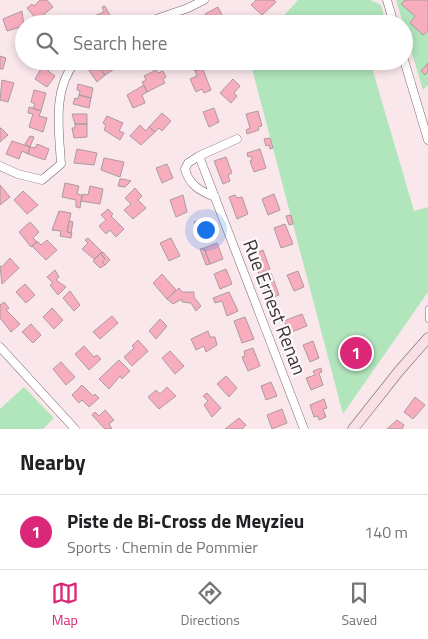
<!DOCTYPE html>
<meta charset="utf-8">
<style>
:root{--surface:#fff;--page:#f6f6f6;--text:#202124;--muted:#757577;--line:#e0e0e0;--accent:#db2777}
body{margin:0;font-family:"Titillium Web",sans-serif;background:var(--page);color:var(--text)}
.you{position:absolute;left:205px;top:229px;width:18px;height:18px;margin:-12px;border:4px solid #fff;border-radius:50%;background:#1a73e8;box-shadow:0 0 0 8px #1a73e833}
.badge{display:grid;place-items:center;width:32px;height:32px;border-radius:50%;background:var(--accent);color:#fff;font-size:16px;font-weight:700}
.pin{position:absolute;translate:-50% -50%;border:2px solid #fff;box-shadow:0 1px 5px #0006}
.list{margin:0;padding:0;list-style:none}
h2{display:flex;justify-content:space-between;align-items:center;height:65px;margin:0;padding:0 20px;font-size:21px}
h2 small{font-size:16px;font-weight:400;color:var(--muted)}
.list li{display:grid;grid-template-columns:32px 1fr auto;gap:15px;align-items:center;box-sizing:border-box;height:75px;padding:0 20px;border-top:1px solid var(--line)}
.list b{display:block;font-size:19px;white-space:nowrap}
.list p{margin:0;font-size:16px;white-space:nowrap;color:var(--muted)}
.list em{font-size:16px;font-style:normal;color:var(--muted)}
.icon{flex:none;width:28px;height:28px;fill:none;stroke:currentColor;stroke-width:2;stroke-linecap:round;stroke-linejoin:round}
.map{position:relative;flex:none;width:428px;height:429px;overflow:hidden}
.search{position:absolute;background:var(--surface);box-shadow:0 2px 8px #0003;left:15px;right:15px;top:15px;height:55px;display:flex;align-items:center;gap:12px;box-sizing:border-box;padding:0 18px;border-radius:28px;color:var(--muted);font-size:19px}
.sheet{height:140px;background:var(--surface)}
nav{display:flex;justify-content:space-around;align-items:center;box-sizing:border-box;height:70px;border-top:1px solid var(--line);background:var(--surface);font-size:14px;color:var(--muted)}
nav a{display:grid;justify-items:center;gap:2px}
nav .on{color:var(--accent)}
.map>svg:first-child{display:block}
</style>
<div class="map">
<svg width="428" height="429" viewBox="0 0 428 429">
<rect width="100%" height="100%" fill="#fae7eb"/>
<path fill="#b1e5bc" d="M298 0H370L381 5 386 24H276Z
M396 0H428V85L423 90Z
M250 61H370L414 211 428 207V292L343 414Z
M24 387 54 418 43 429H0V409Z"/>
<path fill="#f7adbd" stroke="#ac9b9e" d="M40 0H47L53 7 37 20 27 8 32 4 34 6Z
M256 0H274L276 2 262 15 251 5Z
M405 0H428V31L423 35 410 23 415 16 401 4Z
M105 6 114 23 89 24 86 19 104 12 102 7Z
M218 7 224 19 216 24H210L205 14Z
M22 11 24 26 7 31 3 19Z
M247 17 253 23 257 19 263 24H241Z
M0 56 6 58 3 69H0Z
M100 61H108L114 69 105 75 98 65 101 63Z
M189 61H203L200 63 202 67 195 71Z
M45 62 51 66 48 71 55 76 47 87 35 79Z
M428 63V71L425 75 421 71Z
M93 65 95 68 98 65 105 75 97 82 88 69Z
M202 67 211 90 204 93 202 89 196 92 190 79 197 76 195 71Z
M156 70 158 73 163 71 166 77 163 79 165 83 147 92 142 82 146 80 144 76Z
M233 79 240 86 234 93 237 96 231 103 220 93Z
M2 80 14 83 8 102 0 100Z
M78 84 93 88 91 98 79 95 80 91 77 90Z
M144 85 147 92 142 95 145 103 133 108 127 95Z
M34 90 46 93 41 111 33 108 35 104 31 102Z
M79 95 91 98 89 108 73 104 75 98 78 99Z
M29 107 41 111 39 116 47 118 43 132 29 127 33 114 28 113Z
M214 108 219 122 209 127 203 112Z
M258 111 262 126 258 127 259 130 247 134 246 130 250 128 246 114Z
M162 113 171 121 162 131 159 128 155 132 149 127Z
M72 114H87V124H75Z
M107 116 123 123 119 131 124 133 120 140 104 130 106 125 103 123Z
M75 124H87V137L74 138 72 128H75Z
M140 125 146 131 149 127 155 132 141 145 130 136Z
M1 128 8 135 0 142V128Z
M30 136 34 137 30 147 25 144Z
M270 138 273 148 270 149 269 145 266 146 264 139Z
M12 141 30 147 28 154 22 151 19 159 6 154Z
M37 144 49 149 45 160 28 154 30 147 35 148Z
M77 149 97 153 94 165 74 163Z
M260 149 266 168 254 172 250 161 252 160 251 156 248 157 247 153Z
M226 157 232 173 228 175 230 181 223 184 214 161Z
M104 158 124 162 120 177 101 170Z
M167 164 173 178 162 183 156 168Z
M120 179H123L131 181 125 187 118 186Z
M65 183 79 186 77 194 82 195 80 208 76 207V200L62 197Z
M0 185 10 197 0 205Z
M90 186 103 189 100 204 81 201 83 194 88 195Z
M135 188 142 196 138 200 146 208 133 219 124 210 131 204 125 198Z
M23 191 38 205 27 214 14 200Z
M274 194 280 210 268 215 262 199Z
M183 195 187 212 176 217 170 200Z
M235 195 237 198 242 197 248 214 237 219 229 197Z
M108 209 113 214 111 216 124 229 116 237 110 230 106 234 99 226 106 220 101 215Z
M59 211 71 213 67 232 72 233 71 238 60 236 61 231 52 230Z
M291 215 293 224 289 225 286 216Z
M206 218 212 233 200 238 194 222Z
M69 221 73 222 71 233 67 232Z
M30 222 39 232 33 238 37 242 31 247 19 232Z
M285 224 293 244 281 248 274 228Z
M88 238 102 252 94 259 82 249 88 243 85 240Z
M171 238 180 256 169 261 160 243Z
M47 240 57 250 46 260 32 246 37 241 41 245Z
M217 243 223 259 210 264 204 248Z
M204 248 210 264 206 265 200 249Z
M263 250 270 269 259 274 252 255Z
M102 252 101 254 105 259 102 262 105 265 100 268 93 261Z
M103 252 110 260 105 265 102 262 105 259 101 254Z
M10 258 19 268 2 284 0 266 2 267Z
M226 269 232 284 220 289 214 274Z
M55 270 59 277 56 280 66 287 58 295 50 285 53 283 47 277Z
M298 271 304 287 294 291 287 275Z
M271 273 279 295 268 299 260 277Z
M162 274 176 290 167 299 153 283Z
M25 284 35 295 26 303 16 292Z
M179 288 182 292H194V297L201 306 196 311 191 303 182 302V299L173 304 167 299Z
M70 291 80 305 74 311 63 298Z
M229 292 238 311 227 316 222 301 215 303 213 298Z
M4 302 9 308 6 310 20 324 11 332 0 318V305Z
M52 308 63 320 54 329 43 317Z
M302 314 307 326 289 333 284 321Z
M112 316 118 323 100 339 93 332Z
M245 317 254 339 242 343 234 321Z
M160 319 167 326 156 339 149 331Z
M31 324 41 335 33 343 22 332Z
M208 331 210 337H215L217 345 206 352 204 346 196 350 191 339Z
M138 340 148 351 132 366 124 357 134 348 132 346Z
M313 341 319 358 310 362 303 345Z
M84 346 94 357 97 355 101 359 89 370 75 354Z
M253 348 260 366 248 371 242 357 245 356 244 351Z
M170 351 184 366 175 374 162 358Z
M119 360 130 371 122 379 120 376 109 389 99 379Z
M61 362 75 377 66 385 53 369Z
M321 368 322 372 319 373 323 385 311 390 306 378 315 375 313 371Z
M226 376 237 388 229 397 217 384Z
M271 382 277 396 266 400 261 386Z
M82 385 93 396 95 394 99 398 89 407 82 400 79 403 72 395Z
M167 387 176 396 159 409 148 397 156 390 160 394Z
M207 393 221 408 212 417 204 405 208 401 203 396Z
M415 397 425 405 413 419 404 412Z
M324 399 327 408 323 409 326 417 319 420 318 416 314 417 310 405Z
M282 409 287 423 272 429 267 415Z
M105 410 114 420 109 424 112 429H105L92 415 95 412 99 416Z
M239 418 246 425 242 429H225Z
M397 420 404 425 402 429H387Z"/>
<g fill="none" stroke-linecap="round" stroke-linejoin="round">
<defs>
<path id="lane" d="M428 308V320"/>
<path id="street" d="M387 0 394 24
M142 24 188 8 204 0
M404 60 428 140
M237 139 199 156 304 429
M199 156 188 163 185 169C189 185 200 191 215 197
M0 166 18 174 42 180 61 164C59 130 52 89 76 61
M0 347 75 429"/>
<path id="secondary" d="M353 429 399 371 428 338"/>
</defs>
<use href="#lane" stroke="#766669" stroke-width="5"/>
<use href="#street" stroke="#766669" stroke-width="9"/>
<use href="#secondary" stroke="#766669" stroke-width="11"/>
<use href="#lane" stroke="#fff" stroke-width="4"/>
<use href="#street" stroke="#fff" stroke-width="8"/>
<use href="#secondary" stroke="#f9e0e6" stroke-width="10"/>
</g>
<g text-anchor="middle" stroke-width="4.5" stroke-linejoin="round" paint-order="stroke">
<g font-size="19" fill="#3b3435" stroke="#fdf9fa">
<text transform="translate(275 307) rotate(69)" y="7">Rue Ernest Renan</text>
</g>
</g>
</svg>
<div class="you"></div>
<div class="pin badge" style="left:356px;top:353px">1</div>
<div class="search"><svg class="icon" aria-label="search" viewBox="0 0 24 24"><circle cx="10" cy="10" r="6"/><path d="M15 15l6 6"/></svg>Search here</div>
</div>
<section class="sheet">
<h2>Nearby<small></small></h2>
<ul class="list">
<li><span class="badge">1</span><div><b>Piste de Bi-Cross de Meyzieu</b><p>Sports · Chemin de Pommier</p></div><em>140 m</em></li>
</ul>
</section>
<nav>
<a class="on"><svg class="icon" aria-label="map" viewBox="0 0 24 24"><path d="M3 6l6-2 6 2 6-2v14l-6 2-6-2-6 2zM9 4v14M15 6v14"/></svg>Map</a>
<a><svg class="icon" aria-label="directions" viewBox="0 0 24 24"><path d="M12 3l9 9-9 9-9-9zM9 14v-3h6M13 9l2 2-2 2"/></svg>Directions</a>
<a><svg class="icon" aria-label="saved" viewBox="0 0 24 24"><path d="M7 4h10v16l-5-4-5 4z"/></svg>Saved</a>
</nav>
